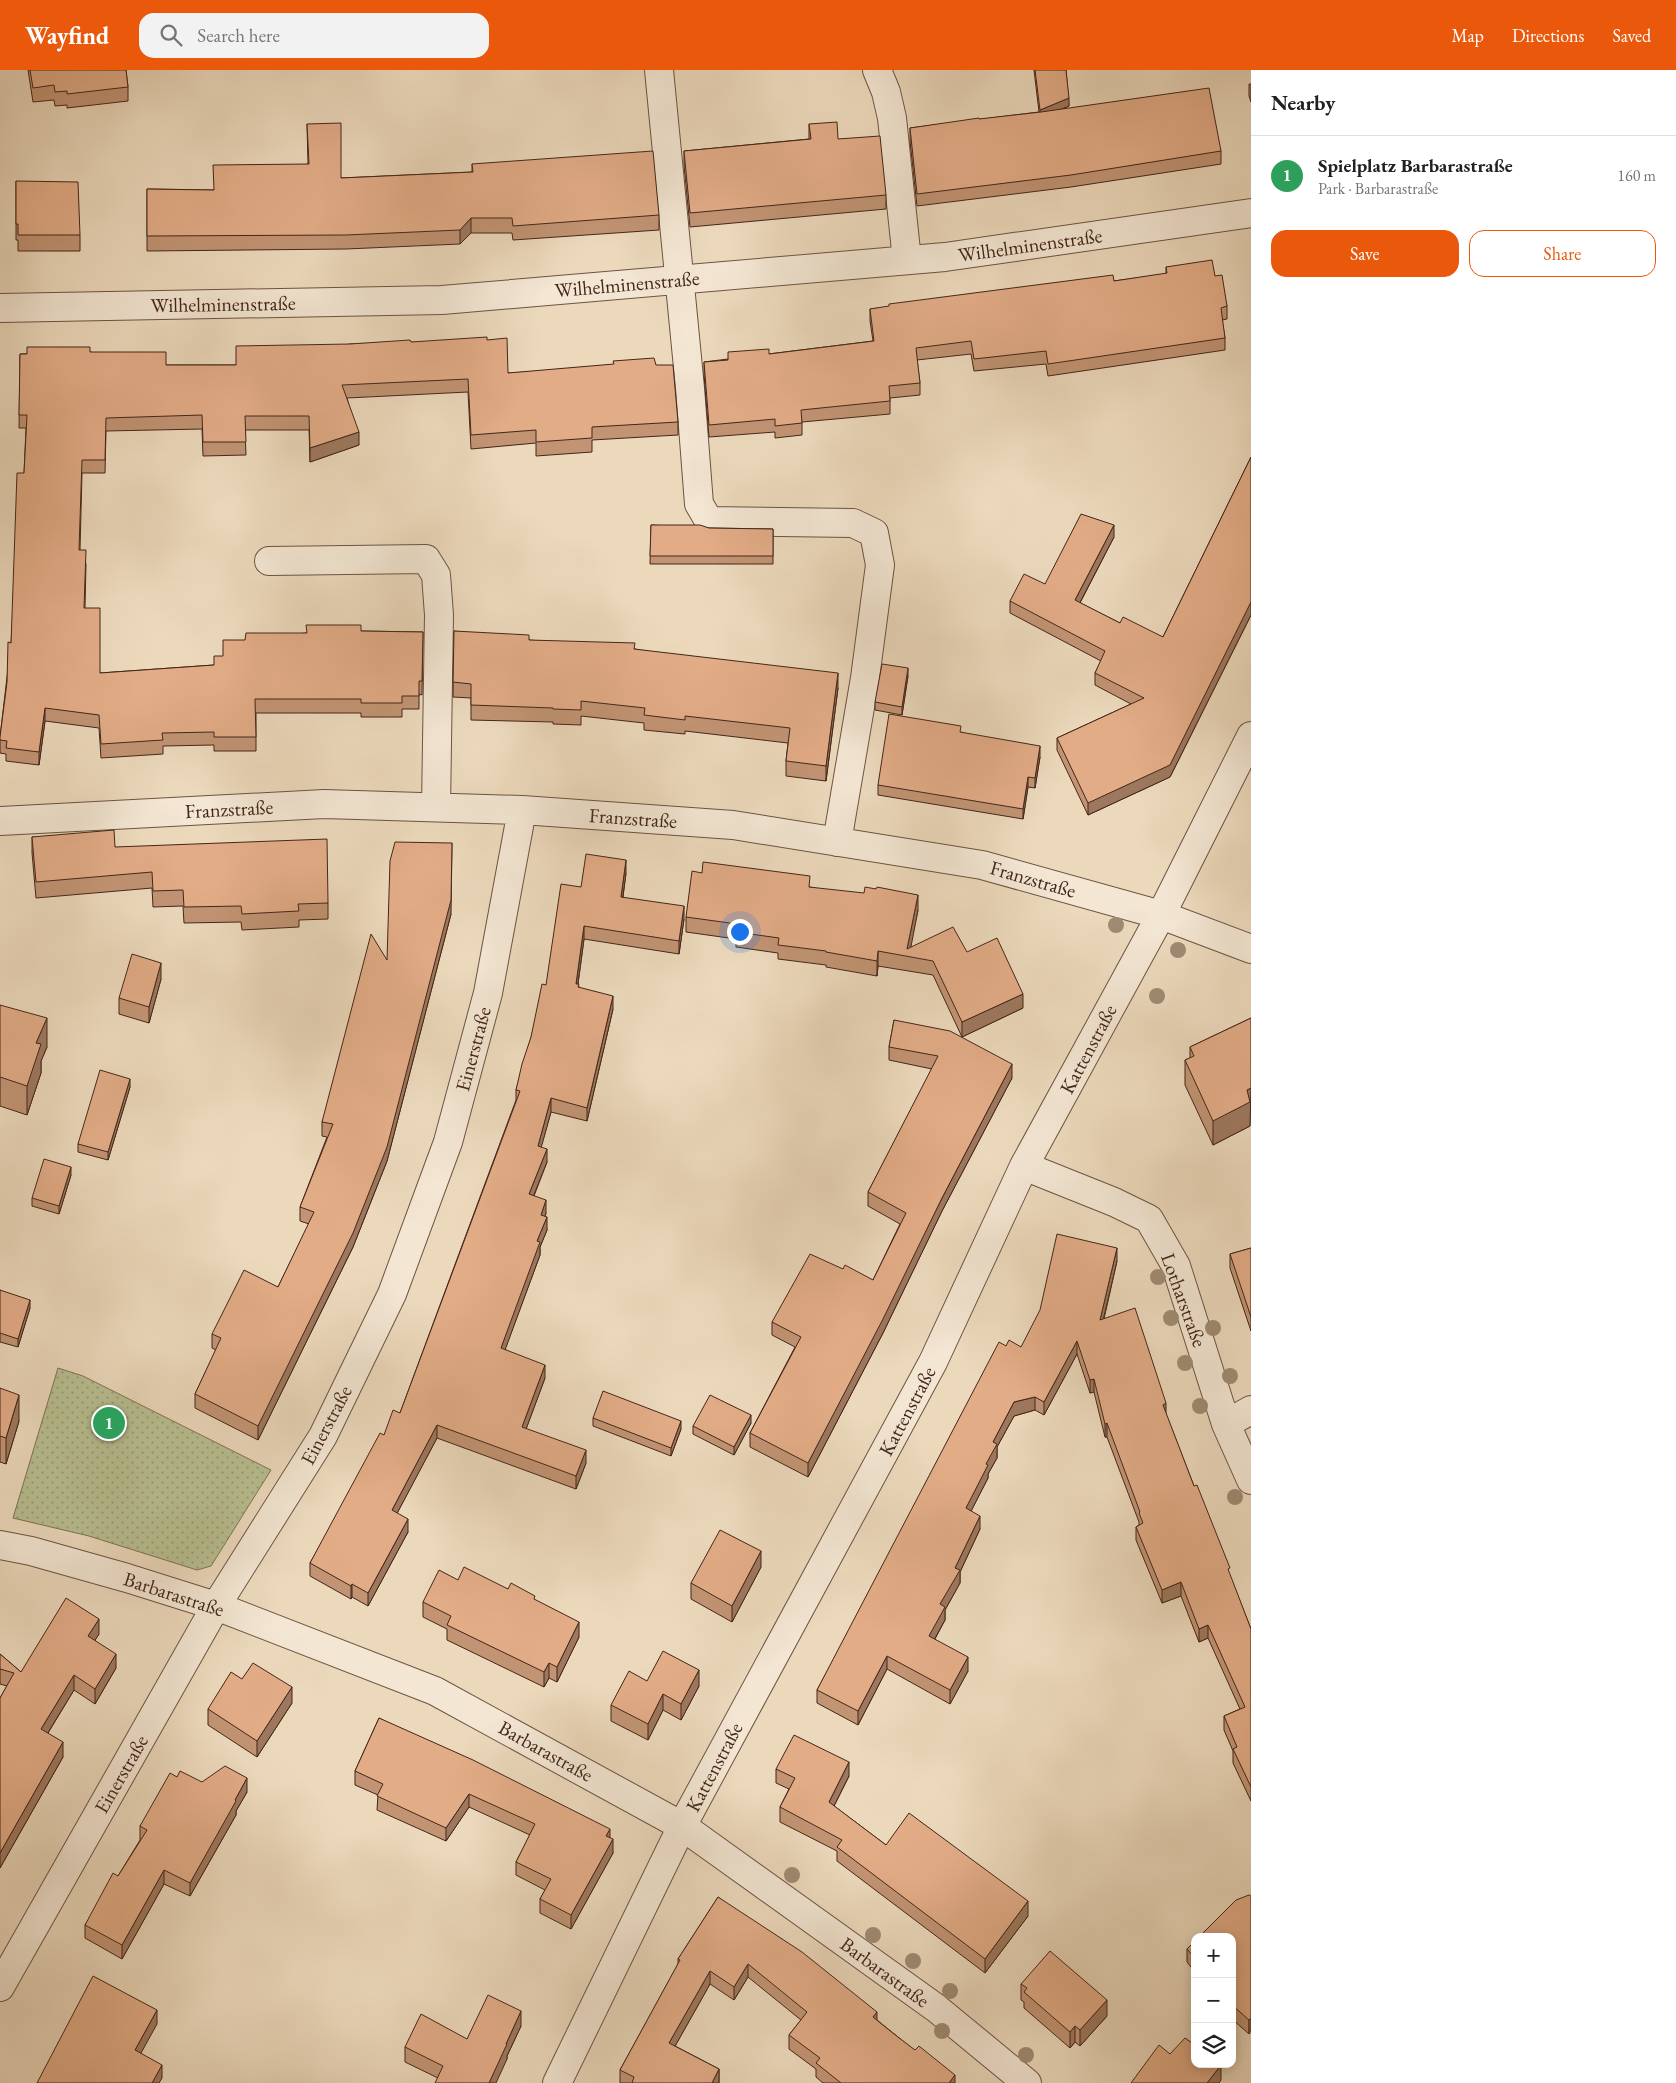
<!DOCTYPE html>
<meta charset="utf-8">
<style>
:root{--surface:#fff;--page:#f2f2f2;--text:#202124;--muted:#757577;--line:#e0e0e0;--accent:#ea580c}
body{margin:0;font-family:"EB Garamond",serif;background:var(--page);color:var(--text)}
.controls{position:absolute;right:15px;bottom:15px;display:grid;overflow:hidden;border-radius:10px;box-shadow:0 2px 12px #0003}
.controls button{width:45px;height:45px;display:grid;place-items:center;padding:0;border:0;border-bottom:1px solid var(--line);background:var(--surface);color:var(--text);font:25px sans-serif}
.you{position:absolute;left:739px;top:861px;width:18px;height:18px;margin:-12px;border:4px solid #fff;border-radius:50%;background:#1a73e8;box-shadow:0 0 0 8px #1a73e833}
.badge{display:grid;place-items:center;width:32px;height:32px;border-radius:50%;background:var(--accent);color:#fff;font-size:16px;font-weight:700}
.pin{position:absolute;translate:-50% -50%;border:2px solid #fff;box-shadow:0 1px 5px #0006}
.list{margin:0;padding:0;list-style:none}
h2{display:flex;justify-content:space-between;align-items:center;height:65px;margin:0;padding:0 20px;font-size:21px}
h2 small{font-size:16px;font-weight:400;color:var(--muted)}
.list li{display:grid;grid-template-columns:32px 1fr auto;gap:15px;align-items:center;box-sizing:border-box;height:80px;padding:0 20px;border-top:1px solid var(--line)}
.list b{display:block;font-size:19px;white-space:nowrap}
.list p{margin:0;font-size:16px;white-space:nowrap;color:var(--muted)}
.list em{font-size:16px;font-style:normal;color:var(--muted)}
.actions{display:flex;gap:10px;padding:15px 20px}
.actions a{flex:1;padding:11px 0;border:1px solid var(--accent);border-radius:15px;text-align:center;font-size:18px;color:var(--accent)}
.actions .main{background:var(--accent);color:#fff}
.icon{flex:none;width:28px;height:28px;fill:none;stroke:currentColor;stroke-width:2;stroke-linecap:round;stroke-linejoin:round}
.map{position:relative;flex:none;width:1251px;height:2013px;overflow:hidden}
header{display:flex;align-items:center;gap:30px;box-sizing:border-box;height:70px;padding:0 25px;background:var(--accent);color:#fff}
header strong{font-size:24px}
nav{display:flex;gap:28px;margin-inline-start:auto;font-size:18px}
.search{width:350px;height:45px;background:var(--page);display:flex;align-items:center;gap:12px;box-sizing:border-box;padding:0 18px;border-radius:15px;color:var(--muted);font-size:19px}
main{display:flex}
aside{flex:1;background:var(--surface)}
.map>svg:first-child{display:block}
</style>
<header>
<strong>Wayfind</strong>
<div class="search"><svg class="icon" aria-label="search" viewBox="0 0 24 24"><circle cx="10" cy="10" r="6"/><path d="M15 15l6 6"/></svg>Search here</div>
<nav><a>Map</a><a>Directions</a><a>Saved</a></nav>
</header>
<main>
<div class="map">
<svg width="1251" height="2013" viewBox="0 0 1251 2013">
<defs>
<pattern id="park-dots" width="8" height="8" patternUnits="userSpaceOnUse" patternTransform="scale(1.25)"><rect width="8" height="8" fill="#b8bf91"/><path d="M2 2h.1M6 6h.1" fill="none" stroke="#979b76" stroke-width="1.8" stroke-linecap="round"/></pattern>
</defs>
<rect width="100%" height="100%" fill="#ecd9bc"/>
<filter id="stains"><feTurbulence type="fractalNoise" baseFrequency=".004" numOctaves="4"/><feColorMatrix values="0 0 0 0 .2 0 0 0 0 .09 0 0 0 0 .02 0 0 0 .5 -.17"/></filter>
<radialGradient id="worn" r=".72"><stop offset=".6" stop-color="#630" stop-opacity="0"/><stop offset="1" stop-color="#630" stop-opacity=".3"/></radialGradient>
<path fill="url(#park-dots)" stroke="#7e7256" d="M58 1298 83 1306 271 1400 211 1496 197 1500 89 1466 13 1448Z"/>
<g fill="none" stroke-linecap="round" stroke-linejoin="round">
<defs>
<path id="minor" d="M659 0 690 318 699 434 709 451 853 453 874 463 880 495 865 608 837 772
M877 0 886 22 892 48 907 190
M0 238 442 230 945 187 1251 143
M269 491 426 489 436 505 439 545 436 737
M0 751 324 734 522 740 733 755 982 795 1161 845 1251 879
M1024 1096 1114 1132 1149 1149 1176 1196 1226 1354 1251 1410
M1226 1354 1251 1340
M0 1475 31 1481 127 1508 216 1536 435 1621 682 1756 936 1938 1027 2013
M0 1917 216 1536 323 1366 392 1224 448 1072 488 923 522 740
M557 2013 682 1756 933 1292 1024 1096 1161 845 1251 666"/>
</defs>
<use href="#minor" stroke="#6d5342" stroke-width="30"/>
<use href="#minor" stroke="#f3e6d3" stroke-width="28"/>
</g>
<g fill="#9f8b73">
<circle cx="1116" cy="855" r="8"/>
<circle cx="1178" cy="880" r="8"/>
<circle cx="1157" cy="926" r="8"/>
<circle cx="1158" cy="1207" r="8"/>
<circle cx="1171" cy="1248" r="8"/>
<circle cx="1213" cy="1258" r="8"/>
<circle cx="1185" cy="1293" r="8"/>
<circle cx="1230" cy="1306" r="8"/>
<circle cx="1200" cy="1336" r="8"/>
<circle cx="1235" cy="1427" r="8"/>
<circle cx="792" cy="1805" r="8"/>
<circle cx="873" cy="1865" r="8"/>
<circle cx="913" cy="1891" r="8"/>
<circle cx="950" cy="1921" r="8"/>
<circle cx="942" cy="1961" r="8"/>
<circle cx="1026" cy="1985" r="8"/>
</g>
<path fill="#c29474" stroke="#43261a" d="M28 0H126L128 17V31L67 38V35L55 36 54 30 33 32Z
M1034 0H1066L1069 36 1062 39 1221 81V94L1071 117 917 136 910 71V58L1039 42Z
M1249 14H1251V32L1249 26Z
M307 54 341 108 472 102V94L659 145V160L513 170 512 163H471L460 174 346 179 147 181V119L213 120 308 94Z
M809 54 838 69 886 125V139L690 157 684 95V81L809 69Z
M16 111 80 165V181H18V170H16Z
M1166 197 1215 206 1227 236V249L1222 250 1225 268V280L1048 306 1046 294 974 301 971 284 917 290 920 313V325L890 328V344L802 352V365L775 368V362L709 367 704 305V292L873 271 870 251V239L1114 211 1166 204Z
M487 270 508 303 656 295 678 352V365L592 370V382L536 386V373L471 379 468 322 347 328 359 375 310 392 309 360H245L246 385 203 386 202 359 106 361 105 403H82L80 480 86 494 85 538 100 603 214 595 223 586 245 570 306 563 361 561 423 562 422 625 419 624V639H402V647H361V643H256V681H214V675L163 676V684L101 688 99 658 45 651 39 695 6 691V684L0 683V667L11 573 24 403 26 358H19L20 284 90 282 166 295H236L350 274Z
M1251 387V545L1170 707 1088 745 1057 680V668L1131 634 1095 615V603L1101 591 1010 543V531L1045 514 1114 467 1080 533 1120 553 1163 567Z
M651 455 709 458 773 459V494H650Z
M454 561 529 570 635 579 838 618 826 711 786 706V691L788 673 685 661V664L644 660V653L581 646V655L553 654V652L471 650V628L453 627Z
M908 606 902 645 875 640V632Z
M961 662 1040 687 1035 718 1028 717 1023 749 878 725V715Z
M32 767 115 777 328 833V849L299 850V857L242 860 241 852 184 853 183 836 153 837 152 818 36 828 32 783Z
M626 803 623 827 684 849 679 884 584 869 578 914 579 917 613 939 587 1051 551 1042 541 1077 547 1092 534 1126 546 1143 545 1147 547 1160 540 1177V1185L505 1279 545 1308 526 1359 586 1393 576 1419 437 1368 397 1443 408 1462 368 1536 352 1527 351 1529 310 1506V1493L384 1365 400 1343 516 1030V1020L546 915 581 817Z
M810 817 918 840 910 877 967 882 1023 938 962 967 933 905 878 896 877 906 826 897V895L778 889V883L736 877V869L686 862V847Z
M451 844 387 1091 353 1177 258 1370 195 1338V1324L216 1280 212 1278V1264L278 1217 309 1154 300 1151V1137L327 1067 322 1066V1052L387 890Z
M161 909 149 953 119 944V928Z
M0 935 47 977 41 991V1003L27 1045 0 1036Z
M1251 948V1043H1250V1056L1213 1075 1185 1015V990L1190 988V977Z
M894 950 1012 1008 942 1141 883 1263 808 1407 750 1377V1363L795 1277 772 1265V1252L843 1199 873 1210 900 1154 868 1136V1122L932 999 889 990V977Z
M130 1017 108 1090 78 1082V1074Z
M71 1105 59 1144 32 1136V1128Z
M1251 1178V1261L1230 1198V1184Z
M1117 1191 1104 1249 1166 1344 1194 1416 1251 1559V1731L1233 1693V1681L1224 1660V1646L1240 1639 1208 1568 1199 1572 1181 1526 1162 1533 1136 1470V1457L1139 1455V1452L1107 1367H1105L1094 1322 1090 1323 1077 1284 1044 1345 1035 1340 1014 1346 997 1377V1388L988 1404V1408L971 1441 980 1459 960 1502V1513L945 1540V1550L935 1569 968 1601 950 1634 887 1599 858 1655 817 1633V1620L1006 1276 1021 1277Z
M0 1220 30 1238 18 1277 0 1272Z
M0 1318 19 1351 6 1394 0 1392Z
M593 1348 681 1359 671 1386 593 1356Z
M751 1353 734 1385 693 1364V1356Z
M761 1497 732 1552 691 1529V1513Z
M458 1510 508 1519 535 1530 579 1567 557 1612 549 1608 544 1617 447 1570V1559L423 1547V1532Z
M99 1564 95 1570 116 1598 95 1634 74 1620 48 1663 63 1687 0 1798V1628L7 1616 0 1614V1584L21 1602Z
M242 1609 292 1633 257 1687 208 1655V1639Z
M647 1611 699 1616 681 1650 663 1640 648 1670 611 1651V1635Z
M379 1648 610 1768 613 1783 571 1859 540 1843V1829L545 1820 516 1805V1792L530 1765 469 1737 446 1771 377 1740 378 1725 355 1715V1701Z
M776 1699 849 1706 834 1736 886 1775 1028 1846 985 1903 837 1791V1781L780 1752V1737L789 1719 776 1713Z
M177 1707 247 1722 236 1741V1745L190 1826 164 1814 122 1889 85 1868V1855L118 1806 140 1770V1756Z
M1251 1826 1249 1964 1232 1949V1867Z
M718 1827 877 1950 955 2013H823L816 2007V1999L789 1979V1965L801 1950 748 1907 734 1930 710 1914 675 1976 719 1999V2013H620V2000L678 1894V1889Z
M1195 1871V1902L1187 1892V1879Z
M1021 1914 1107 1946 1080 1976 1075 1972 1070 1978 1024 1938V1932L1021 1930Z
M521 1956 507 1986V1989L438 2008 405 1992V1977L467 1969Z"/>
<path fill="#9e785e" stroke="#43261a" d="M1069 28V36L1040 48V40Z
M471 148V163L460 174V160Z
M359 362V375L310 392V378Z
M1114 455V467L1075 542V530Z
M1251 532V545L1170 707 1088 745V733Z
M908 598V606L902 645V637Z
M838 603V618L826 711V696Z
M45 638V651L39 695V682Z
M1040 676V687L1035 718V708Z
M1028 707V717L1023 749V739Z
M452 773 451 844 387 1091 353 1177 258 1370V1356Z
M626 790V803L621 840V827Z
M918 825V840L909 887 907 879Z
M684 836V849L679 884V871Z
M584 856V869L576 927V914Z
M878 881V896L877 906V891Z
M161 893V909L149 953V937Z
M1023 924V938L962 967V952Z
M613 926V939L587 1051V1038Z
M47 948V977L41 991V1003L27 1045V1016L36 973Z
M1012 994V1008L942 1141 883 1263 808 1407V1393L942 1128Z
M130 1009V1017L108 1090V1082Z
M1251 1018 1250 1056 1213 1075V1051L1247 1020Z
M551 1028V1042L538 1089V1076Z
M547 1079V1092L529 1137V1124Z
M71 1097V1105L59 1144V1136Z
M546 1130V1143L541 1158V1145Z
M547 1147V1160L540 1177V1185L501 1291V1278L537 1171Z
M1117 1178V1191L1100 1263V1250Z
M30 1230V1238L18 1277V1269Z
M1077 1271V1284L1044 1345V1332Z
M545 1295V1308L522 1370V1357Z
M1094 1309V1322L1090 1323V1310Z
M19 1325V1351L6 1394V1368Z
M1035 1327V1340L1014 1346 997 1377V1388L988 1404V1408L966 1451V1438L993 1372 1014 1332Z
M1166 1333V1347L1163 1335Z
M751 1345V1353L734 1385V1377Z
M681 1351V1359L671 1386V1378Z
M1107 1353V1367H1105V1354Z
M437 1355V1368L392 1453V1440Z
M586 1380V1393L576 1419V1406Z
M980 1446V1459L960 1502V1513L945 1540V1550L929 1579V1566L940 1534 955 1498Z
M408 1449V1462L368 1536V1523Z
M761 1481V1497L732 1552V1536Z
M1181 1512V1526L1162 1533V1520Z
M352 1514V1527L351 1529V1516Z
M99 1549V1564L88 1581V1566Z
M579 1552V1567L557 1612V1597Z
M1208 1555V1568L1199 1572V1559Z
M116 1584V1598L95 1634V1619Z
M887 1586V1599L858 1655V1641Z
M968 1587V1601L950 1634V1620Z
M549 1593V1608L544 1617V1602Z
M699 1600V1616L681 1650V1634Z
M74 1605V1620L41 1674V1659Z
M292 1617V1633L257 1687V1671Z
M663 1624V1640L648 1670V1654Z
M63 1672V1687L0 1798V1783Z
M849 1692V1706L829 1746V1732Z
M247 1708V1722L236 1741V1745L190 1826V1813Z
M469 1724V1737L446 1771V1758Z
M610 1759V1773L606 1766Z
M613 1769V1783L571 1859V1845Z
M164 1800V1814L122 1889V1875Z
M1028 1831V1846L985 1903V1889Z
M748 1894V1907L734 1930V1917Z
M710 1901V1914L669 1987V1973Z
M1107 1930V1946L1080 1976V1960Z
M157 1940V1954L135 1994V1980Z
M521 1941V1956L507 1986V1989L496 2013H489L506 1974Z
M877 1942V1956L873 1947Z
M1251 1948V1961L1249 1964V1950Z
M1075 1956V1972L1070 1978V1962Z
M162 1995V2008L159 2013H152Z
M1221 1995V2010L1219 2013H1207Z
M719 1999V2013H712Z
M955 2005V2013H949Z"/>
<path fill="#e2ac87" stroke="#43261a" d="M30 0H126L128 17 67 24V21L55 22 54 15 33 18Z
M1035 0H1066L1069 28 1040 40Z
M1209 18 1221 81 1071 105 917 124 910 58 979 48V49L1041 42Z
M837 52 838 69 880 66 886 125 690 143 684 81 811 69 809 54Z
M341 53V108L473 102 472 94 653 81 659 145 513 156 512 148H471L460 160 346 165 147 166V119L214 120 213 95 309 94 307 54Z
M16 111 78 112 80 165H18V154H16Z
M1212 190 1215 206 1222 205 1227 236 1221 238 1225 268 1048 294 1046 281 974 289 971 271 916 278 920 313 889 316 890 331 801 340 802 353 775 356V349L709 355 704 292 728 290V282L769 279V284L874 271 870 239 889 236V234L1113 205 1114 211 1167 203 1166 197Z
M487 267V270L507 268 508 303 614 294 613 291 654 288 656 295H673L678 352 592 357V368L536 372V360L471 365 468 309 342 315 359 362 310 378 309 346H245L246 372H203L202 345 106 348 105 390H82L79 480H86L84 538H100V603L214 595V586H223V570H245L246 563H307L306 555H361V561L423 562 422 611H419V626H402V633H361V629H255L256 667H214V662L162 663 163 670 101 674 99 645 45 638 39 682 6 678 7 671 0 670V667L7 612 8 572 11 573 17 403H24L27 345H19L20 284H27V277H90V282H166V295H236V276L350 274 410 270 411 272Z
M1251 387V532L1170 695 1088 733 1057 668 1144 628 1095 603 1105 581 1010 531 1024 504 1045 514 1081 444 1114 455 1075 530 1120 553 1123 547 1163 567Z
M651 455H700L709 458 773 459V486H650Z
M454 561 529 565V570L635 573 634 579 838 603 826 696 786 691 790 658 685 646V650L644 645 645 638 581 631V640L553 639V638L471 635V614L453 612Z
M882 594 908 598 902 637 875 632Z
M889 644 961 656 960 662 1040 676 1035 708 1028 707 1023 739 878 715Z
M114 760 115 777 327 769 328 833 298 834 299 841 242 844 241 836 184 837 183 820 153 821 152 802 36 812 32 767Z
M395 772 452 773 451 830 387 1077 353 1163 258 1356 195 1324 221 1268 212 1264 244 1200 278 1217 314 1142 300 1137 333 1054 322 1052 371 864 387 890 390 791Z
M586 784 626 790 621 827 684 836 679 871 584 856 576 914H579L578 917 613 926 587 1038 551 1028 538 1076 547 1079 529 1124 546 1130 541 1145 547 1147 537 1171 540 1172 501 1278 545 1295 522 1357 586 1380 576 1406 437 1355 392 1440 408 1449 368 1523 352 1514 351 1516 310 1493 380 1363 384 1365 393 1340 400 1343 520 1021 516 1020 522 994 531 967 542 914 546 915 561 814 581 817Z
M703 792 810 806 809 817 864 823 865 817 876 819 877 817 918 825 907 879 953 857 967 882 997 868 1023 924 962 952 933 891 878 881 877 891 826 882V881L778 875 779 868 736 862 737 854 686 847 692 801 702 803Z
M132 884 161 893 149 937 119 928Z
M0 935 47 948 36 973 41 974 27 1016 0 1007Z
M1251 948V1018L1247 1020 1250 1032 1213 1051 1185 990 1194 986 1190 977Z
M894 950 950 961 1012 994 942 1128 883 1249 808 1393 750 1363 801 1267 772 1252 810 1184 843 1199 845 1195 873 1210 906 1143 868 1122 938 986 889 977Z
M100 1000 130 1009 108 1082 78 1074Z
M44 1089 71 1097 59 1136 32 1128Z
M1057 1164 1117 1178 1100 1250 1135 1238 1166 1333 1163 1335 1194 1416 1197 1415 1230 1498 1228 1499 1251 1559V1717L1233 1679 1237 1677 1224 1646 1245 1637 1208 1555 1199 1559 1181 1512 1162 1520 1136 1457 1143 1453 1139 1443 1140 1442 1107 1353 1105 1354 1094 1309 1090 1310 1077 1271 1044 1332 1035 1327 1014 1332 993 1372 997 1374 986 1394 988 1395 966 1438 980 1446 955 1498 960 1500 940 1534 945 1537 929 1566 968 1587 950 1620 887 1586 858 1641 817 1620 999 1272 1006 1276 1009 1270 1021 1277 1040 1240Z
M1251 1178V1247L1230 1184Z
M0 1220 30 1230 18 1269 0 1263Z
M0 1318 19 1325 6 1368 0 1366Z
M603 1321 681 1351 671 1378 593 1348Z
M710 1325 751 1345 734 1377 693 1356Z
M720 1460 761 1481 732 1536 691 1513Z
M464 1497 508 1519 511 1513 535 1526 534 1529 579 1552 557 1597 549 1593 544 1602 447 1555 451 1546 423 1532 439 1500 458 1510Z
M66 1528 99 1549 88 1566 116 1584 95 1619 74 1605 41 1659 63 1672 0 1783V1628L14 1603 0 1599V1584L21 1602Z
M663 1581 699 1600 681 1634 663 1624 648 1654 611 1635 629 1601 647 1611Z
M253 1593 292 1617 257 1671 208 1639 231 1602 242 1609Z
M379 1648 473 1690 610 1759 606 1766 613 1769 571 1845 540 1829 551 1809 516 1792 535 1754 469 1724 446 1758 377 1726 383 1714 355 1701Z
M794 1665 849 1692 829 1732 886 1775 909 1743 1028 1831 985 1889 837 1777 842 1770 780 1737 795 1708 776 1699Z
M225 1696 247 1708 235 1730 236 1731 190 1813 164 1800 122 1875 85 1855 113 1803 118 1806 147 1760 140 1756 170 1703 177 1707 180 1701 202 1712Z
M1249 1825 1251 1826V1948L1249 1950 1232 1935V1867H1199L1236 1830Z
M718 1827 802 1882 877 1942 873 1947 894 1964 915 1980 919 1976 955 2005 949 2013H841L816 1993 820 1988 789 1965 807 1942 748 1894 734 1917 710 1901 669 1973 719 1999 712 2013H632L634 2007 620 2000 680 1890 678 1889Z
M1195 1871V1888L1187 1879Z
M1050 1881 1107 1930 1080 1960 1075 1956 1070 1962 1024 1922 1027 1918 1021 1914Z
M93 1906 157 1940 135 1980 162 1995 152 2013H37Z
M488 1925 521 1941 506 1974H507L489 2013H435L443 1996 405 1977 421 1944 467 1969Z
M1185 1968 1195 1975V1994L1221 1995 1207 2013H1131L1159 1975 1170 1984Z"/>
<g text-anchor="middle" stroke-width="4.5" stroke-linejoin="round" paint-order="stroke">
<g font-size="20" fill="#43261a" stroke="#f3e6d3">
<text transform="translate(1030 175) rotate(-8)" y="7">Wilhelminenstraße</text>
<text transform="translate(627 214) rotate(-5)" y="7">Wilhelminenstraße</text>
<text transform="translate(223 234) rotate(-1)" y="7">Wilhelminenstraße</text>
<text transform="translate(229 739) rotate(-3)" y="7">Franzstraße</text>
<text transform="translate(633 748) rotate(4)" y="7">Franzstraße</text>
<text transform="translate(1033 809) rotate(16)" y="7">Franzstraße</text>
<text transform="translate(473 979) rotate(-75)" y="7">Einerstraße</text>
<text transform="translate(1088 979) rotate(-62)" y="7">Kattenstraße</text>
<text transform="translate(1184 1230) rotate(70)" y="7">Lotharstraße</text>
<text transform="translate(907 1341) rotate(-62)" y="7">Kattenstraße</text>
<text transform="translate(326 1355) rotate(-62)" y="7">Einerstraße</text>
<text transform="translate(174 1524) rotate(18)" y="7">Barbarastraße</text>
<text transform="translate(546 1681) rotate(29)" y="7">Barbarastraße</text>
<text transform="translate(714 1697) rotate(-62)" y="7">Kattenstraße</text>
<text transform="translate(121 1704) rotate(-60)" y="7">Einerstraße</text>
<text transform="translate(885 1902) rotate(36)" y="7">Barbarastraße</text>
</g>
</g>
<rect width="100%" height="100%" filter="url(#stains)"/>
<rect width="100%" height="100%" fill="url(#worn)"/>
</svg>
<div class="controls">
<button>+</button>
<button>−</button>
<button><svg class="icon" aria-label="layers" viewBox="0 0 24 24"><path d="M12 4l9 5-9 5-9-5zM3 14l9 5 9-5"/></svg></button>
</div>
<div class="you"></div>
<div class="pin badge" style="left:109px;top:1353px;background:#2e9e5b">1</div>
</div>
<aside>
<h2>Nearby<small></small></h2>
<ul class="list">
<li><span class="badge" style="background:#2e9e5b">1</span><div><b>Spielplatz Barbarastraße</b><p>Park · Barbarastraße</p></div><em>160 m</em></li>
</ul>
<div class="actions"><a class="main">Save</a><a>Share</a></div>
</aside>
</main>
